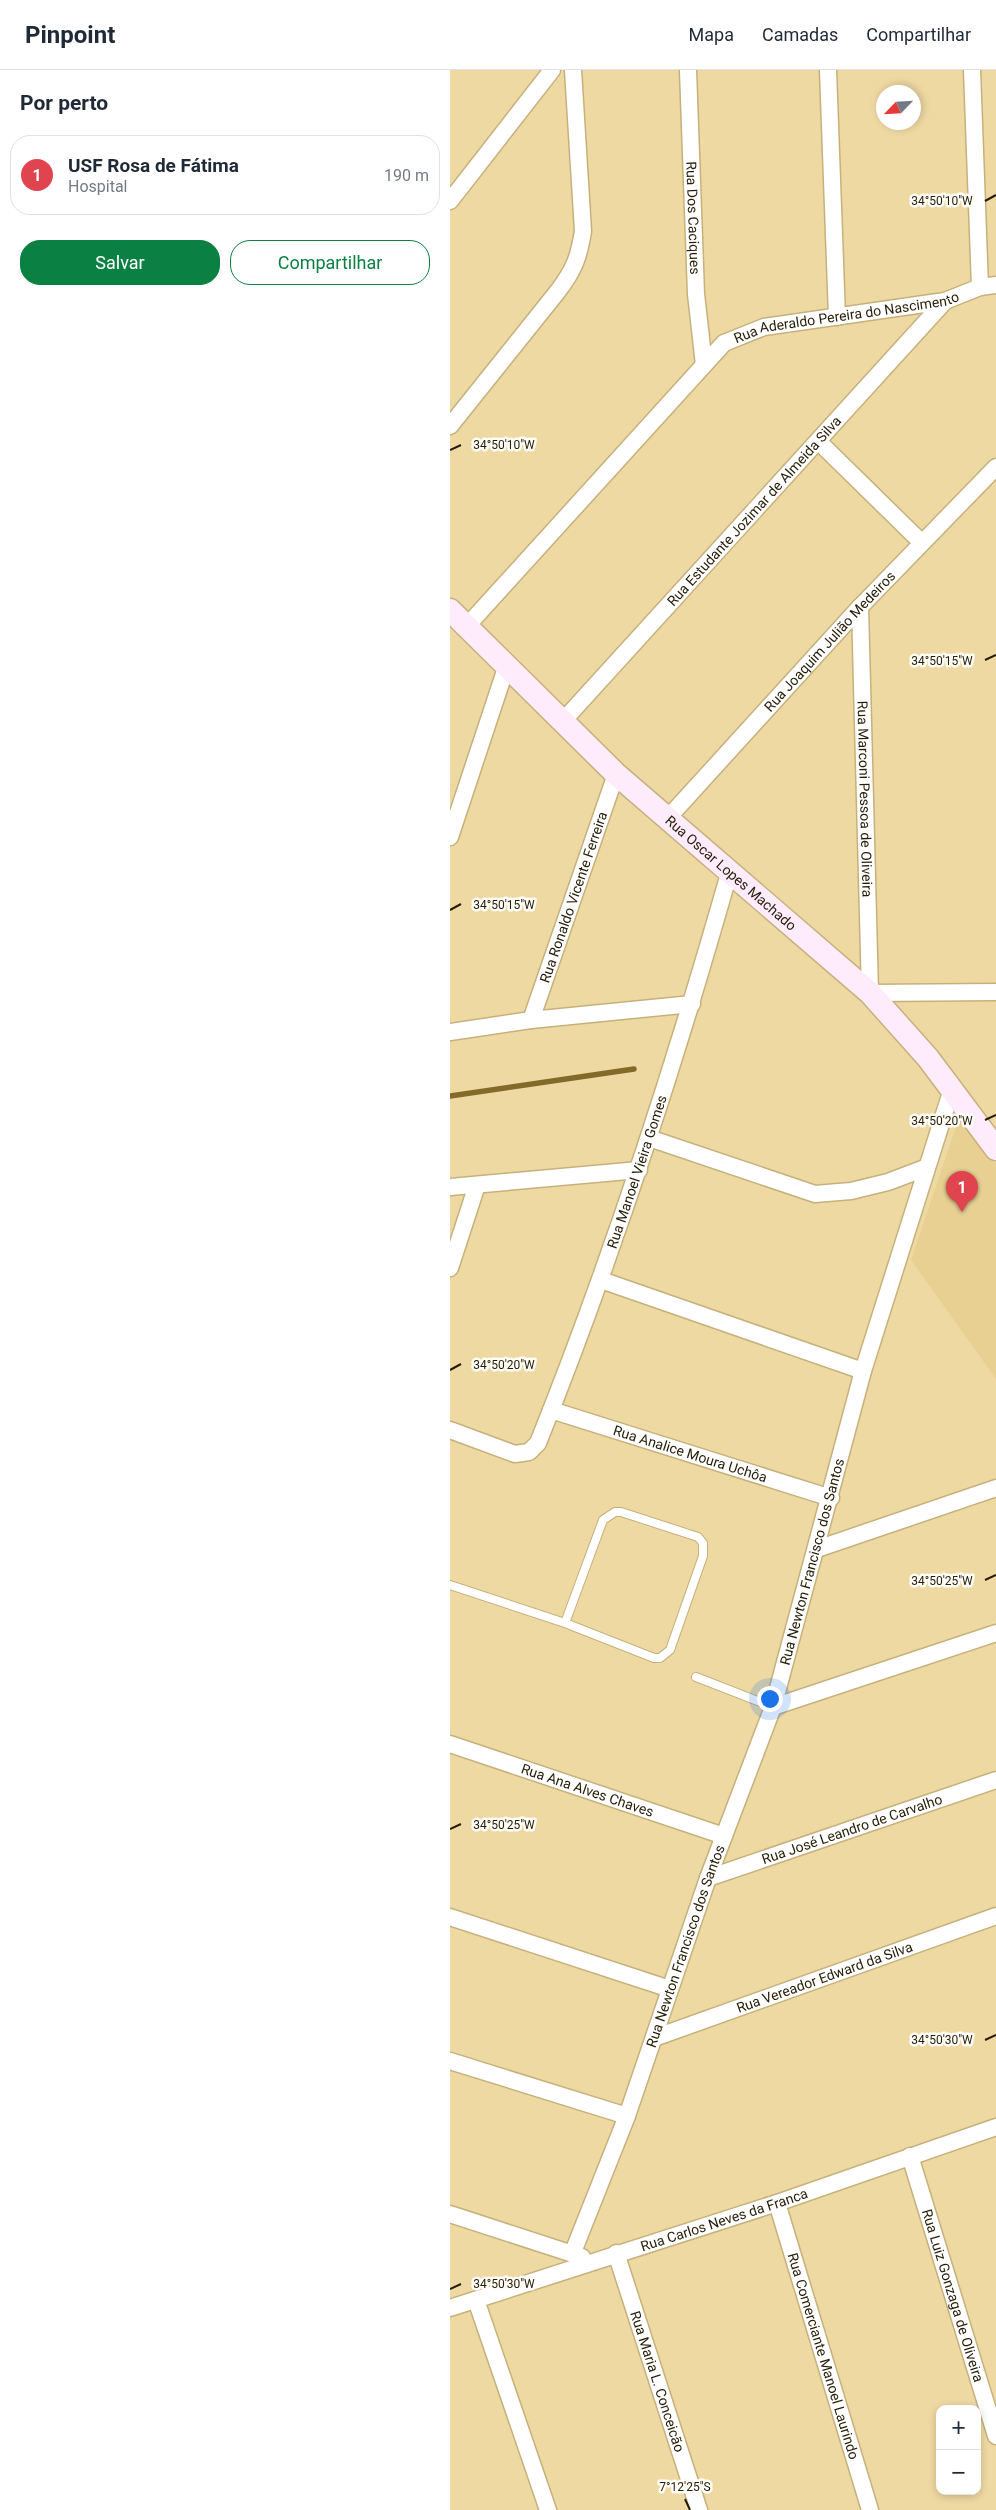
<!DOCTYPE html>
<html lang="pt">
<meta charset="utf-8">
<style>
:root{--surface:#fff;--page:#f6f6f7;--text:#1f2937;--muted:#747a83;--line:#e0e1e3;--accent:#0b8043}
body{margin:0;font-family:Roboto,sans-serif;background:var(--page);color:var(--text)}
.controls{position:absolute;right:15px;bottom:15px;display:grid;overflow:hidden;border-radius:10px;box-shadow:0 2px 8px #0003}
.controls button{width:45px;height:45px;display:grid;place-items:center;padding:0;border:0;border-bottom:1px solid var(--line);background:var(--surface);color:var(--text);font:25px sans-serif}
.compass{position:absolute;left:426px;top:15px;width:45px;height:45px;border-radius:50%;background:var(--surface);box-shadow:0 2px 8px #0003;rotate:245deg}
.you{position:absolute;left:319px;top:1628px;width:18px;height:18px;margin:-12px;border:4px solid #fff;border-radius:50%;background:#1a73e8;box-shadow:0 0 0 8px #1a73e833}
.badge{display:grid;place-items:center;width:32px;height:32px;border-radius:50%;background:var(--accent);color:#fff;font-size:16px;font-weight:700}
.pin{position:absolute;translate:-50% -41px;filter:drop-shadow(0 1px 2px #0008)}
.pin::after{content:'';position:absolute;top:26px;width:18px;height:15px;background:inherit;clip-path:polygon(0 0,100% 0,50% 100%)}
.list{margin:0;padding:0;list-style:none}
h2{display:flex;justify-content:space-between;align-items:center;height:65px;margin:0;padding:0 20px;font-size:21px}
h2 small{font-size:16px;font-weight:400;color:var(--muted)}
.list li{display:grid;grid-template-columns:32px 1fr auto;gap:15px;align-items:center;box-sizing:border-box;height:80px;margin:0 10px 10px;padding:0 10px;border:1px solid var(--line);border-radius:20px}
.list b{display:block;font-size:19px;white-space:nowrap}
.list p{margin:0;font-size:16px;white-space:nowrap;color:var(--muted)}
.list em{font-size:16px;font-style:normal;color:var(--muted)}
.actions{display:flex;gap:10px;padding:15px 20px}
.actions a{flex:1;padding:11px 0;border:1px solid var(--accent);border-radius:20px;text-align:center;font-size:18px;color:var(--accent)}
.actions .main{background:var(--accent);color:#fff}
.map{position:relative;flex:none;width:546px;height:2440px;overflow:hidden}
header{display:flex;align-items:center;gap:30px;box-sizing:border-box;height:70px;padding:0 25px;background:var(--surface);border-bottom:1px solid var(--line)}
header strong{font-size:24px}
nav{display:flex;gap:28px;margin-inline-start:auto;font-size:18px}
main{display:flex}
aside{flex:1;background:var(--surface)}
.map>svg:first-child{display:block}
</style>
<header>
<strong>Pinpoint</strong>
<nav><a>Mapa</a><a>Camadas</a><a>Compartilhar</a></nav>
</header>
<main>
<aside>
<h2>Por perto<small></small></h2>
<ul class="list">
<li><span class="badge" style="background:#e0444e">1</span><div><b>USF Rosa de Fátima</b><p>Hospital</p></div><em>190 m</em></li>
</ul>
<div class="actions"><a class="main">Salvar</a><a>Compartilhar</a></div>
</aside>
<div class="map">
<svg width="546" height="2440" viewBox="0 0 546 2440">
<rect width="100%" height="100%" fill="#efd9a3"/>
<path fill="#e8d092" d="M510 1045 546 1094V1309L461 1190Z"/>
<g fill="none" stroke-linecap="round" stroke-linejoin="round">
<path stroke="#826b29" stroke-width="5.5" d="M0 1026 184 999"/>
<defs>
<path id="lane" d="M165 1442H171L248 1467 253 1473V1486L220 1580 210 1588H204L115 1553 153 1450Z
M0 1515 115 1553
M246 1607 323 1637"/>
<g id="street">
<path id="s1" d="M238 0 246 224 254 295"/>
<path d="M378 0 387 247"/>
<path d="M522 0 530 217"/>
<path d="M0 131 102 0"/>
<path d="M0 356 108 221C124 200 129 187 133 161L123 0"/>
<path d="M369 372 471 472"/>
<path id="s2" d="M410 537 420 923 546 922"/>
<path id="s3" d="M17 556 274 273 314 257 495 231 530 217 546 215"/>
<path id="s4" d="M113 651 495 231"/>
<path id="s5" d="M217 749 410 537 546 397"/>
<path d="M0 767 56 598"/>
<path id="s6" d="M81 950 166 704"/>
<path d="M0 962 81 950 242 934"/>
<path d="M199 1068 365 1124 401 1121 438 1112 475 1098"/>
<path d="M0 1117 189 1100"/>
<path d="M0 1198 27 1115"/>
<path d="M151 1210 413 1301"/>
<path id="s7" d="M101 1340 381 1428"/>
<path id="s8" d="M0 1360 65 1384 79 1382 88 1373C163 1186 225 994 280 800"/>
<path d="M367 1479 546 1418"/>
<path d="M323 1637 546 1563"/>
<path id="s9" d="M0 1674 274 1766"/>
<path id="s10" d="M258 1808 546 1710"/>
<path d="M0 1847 220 1919"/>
<path id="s11" d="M204 1968 546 1846"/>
<path d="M0 1991 177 2046"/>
<path id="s12" d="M460 2086 546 2366"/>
<path id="s13" d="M327 2133 420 2440"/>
<path d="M0 2144 132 2187"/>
<path id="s14" d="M123 2182 177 2046 258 1808 323 1637 413 1301 502 1019"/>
<path id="s15" d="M166 2183 249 2440"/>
<path d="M26 2230 98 2440"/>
<path id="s16" d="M0 2238 327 2133 546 2057"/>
</g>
<g id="secondary">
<path id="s17" d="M0 540 166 704 420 923 478 988 546 1079"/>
</g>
</defs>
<use href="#lane" stroke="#c6b17c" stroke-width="10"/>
<use href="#street" stroke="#c6b17c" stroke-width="19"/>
<use href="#secondary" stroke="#c6b17c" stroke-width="25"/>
<use href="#lane" stroke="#fff" stroke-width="8"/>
<use href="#street" stroke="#fff" stroke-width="16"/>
<use href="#secondary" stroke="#feecfc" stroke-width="22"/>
</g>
<path fill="none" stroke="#251d07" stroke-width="2" d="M535 131 546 125M0 380 11 375M535 590 546 585M0 840 11 834M535 1050 546 1045M0 1300 11 1294M535 1510 546 1505M0 1759 11 1754M535 1970 546 1965M0 2219 11 2214M235 2429 240 2440"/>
<g text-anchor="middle" stroke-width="5" stroke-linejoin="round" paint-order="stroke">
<g font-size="14" fill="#251d07" stroke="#fefcf7">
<text dy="5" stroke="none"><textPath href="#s1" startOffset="148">Rua Dos Caciques</textPath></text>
<text dy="5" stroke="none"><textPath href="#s3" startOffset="508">Rua Aderaldo Pereira do Nascimento</textPath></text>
<text dy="5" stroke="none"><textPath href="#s4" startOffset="284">Rua Estudante Jozimar de Almeida Silva</textPath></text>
<text dy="5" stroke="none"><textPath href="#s5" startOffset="241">Rua Joaquim Julião Medeiros</textPath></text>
<text dy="5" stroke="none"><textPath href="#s2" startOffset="192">Rua Marconi Pessoa de Oliveira</textPath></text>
<text dy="5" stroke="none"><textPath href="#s17" startOffset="385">Rua Oscar Lopes Machado</textPath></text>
<text dy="5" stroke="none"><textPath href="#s6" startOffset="130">Rua Ronaldo Vicente Ferreira</textPath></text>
<text dy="5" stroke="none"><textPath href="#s8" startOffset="385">Rua Manoel Vieira Gomes</textPath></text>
<text dy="5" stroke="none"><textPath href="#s7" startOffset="146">Rua Analice Moura Uchôa</textPath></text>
<text dy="5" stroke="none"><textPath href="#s14" startOffset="731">Rua Newton Francisco dos Santos</textPath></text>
<text dy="5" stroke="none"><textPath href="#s9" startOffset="145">Rua Ana Alves Chaves</textPath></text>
<text dy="5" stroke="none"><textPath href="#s10" startOffset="152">Rua José Leandro de Carvalho</textPath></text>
<text dy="5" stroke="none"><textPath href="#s14" startOffset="326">Rua Newton Francisco dos Santos</textPath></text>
<text dy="5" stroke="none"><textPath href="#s11" startOffset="181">Rua Vereador Edward da Silva</textPath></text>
<text dy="5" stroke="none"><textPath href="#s16" startOffset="288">Rua Carlos Neves da Franca</textPath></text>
<text dy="5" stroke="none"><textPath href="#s12" startOffset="146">Rua Luiz Gonzaga de Oliveira</textPath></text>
<text dy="5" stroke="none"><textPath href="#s13" startOffset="160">Rua Comerciante Manoel Laurindo</textPath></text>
<text dy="5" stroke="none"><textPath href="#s15" startOffset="135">Rua Maria L. Conceicão</textPath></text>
</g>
</g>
<g font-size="12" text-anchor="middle" fill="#251d07" stroke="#fefcf7" stroke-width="5" stroke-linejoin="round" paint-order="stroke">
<text x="492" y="135">34°50'10"W</text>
<text x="54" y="379">34°50'10"W</text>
<text x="492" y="595">34°50'15"W</text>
<text x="54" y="839">34°50'15"W</text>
<text x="492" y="1055">34°50'20"W</text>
<text x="54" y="1299">34°50'20"W</text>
<text x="492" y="1515">34°50'25"W</text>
<text x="54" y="1759">34°50'25"W</text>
<text x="492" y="1974">34°50'30"W</text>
<text x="54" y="2218">34°50'30"W</text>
<text x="235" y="2421">7°12'25"S</text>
</g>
</svg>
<div class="controls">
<button>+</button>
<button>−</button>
</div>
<svg class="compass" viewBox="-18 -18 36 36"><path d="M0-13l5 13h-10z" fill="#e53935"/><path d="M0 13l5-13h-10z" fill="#747a83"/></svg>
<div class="you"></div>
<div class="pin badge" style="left:512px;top:1142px;background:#e0444e">1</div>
</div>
</main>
